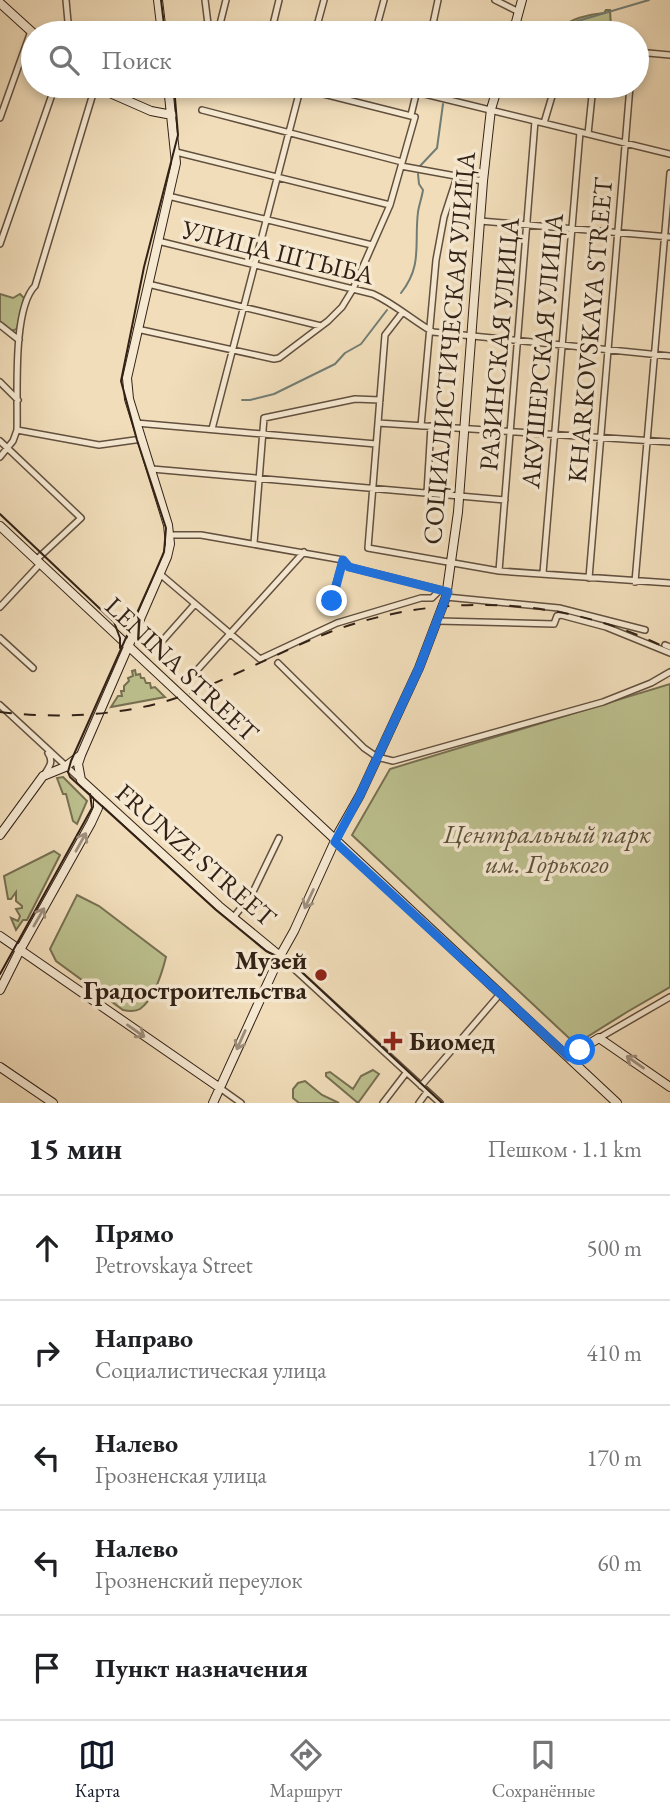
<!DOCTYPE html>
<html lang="ru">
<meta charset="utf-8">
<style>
:root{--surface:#fff;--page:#f6f6f6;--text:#202124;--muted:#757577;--line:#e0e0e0;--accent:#111827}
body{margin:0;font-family:"EB Garamond",serif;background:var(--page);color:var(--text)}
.stop{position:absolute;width:21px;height:21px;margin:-16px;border:5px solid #1a73e8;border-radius:50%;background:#fff}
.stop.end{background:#1a73e8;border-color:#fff;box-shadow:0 2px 7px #0008}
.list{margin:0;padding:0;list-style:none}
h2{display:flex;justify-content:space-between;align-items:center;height:91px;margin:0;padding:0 28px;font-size:30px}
h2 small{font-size:23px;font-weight:400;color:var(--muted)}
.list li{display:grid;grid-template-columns:46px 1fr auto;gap:21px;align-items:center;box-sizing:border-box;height:105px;padding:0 28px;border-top:2px solid var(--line)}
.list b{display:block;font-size:26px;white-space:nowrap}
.list p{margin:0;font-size:23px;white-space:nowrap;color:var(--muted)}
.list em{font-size:23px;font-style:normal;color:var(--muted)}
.icon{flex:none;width:38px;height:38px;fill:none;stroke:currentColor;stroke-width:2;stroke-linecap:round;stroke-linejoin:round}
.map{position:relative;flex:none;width:670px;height:1103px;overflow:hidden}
.search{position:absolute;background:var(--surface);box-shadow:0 4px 10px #0003;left:21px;right:21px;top:21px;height:77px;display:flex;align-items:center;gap:18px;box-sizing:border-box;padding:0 24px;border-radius:38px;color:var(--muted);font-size:26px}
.sheet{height:616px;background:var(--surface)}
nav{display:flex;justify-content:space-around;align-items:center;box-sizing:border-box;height:98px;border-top:2px solid var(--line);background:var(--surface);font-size:19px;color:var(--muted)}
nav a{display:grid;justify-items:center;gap:4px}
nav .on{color:var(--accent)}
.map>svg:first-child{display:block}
</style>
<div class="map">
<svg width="670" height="1103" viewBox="0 0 670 1103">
<rect width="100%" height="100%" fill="#f1ddba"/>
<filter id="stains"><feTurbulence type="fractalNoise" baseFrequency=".00286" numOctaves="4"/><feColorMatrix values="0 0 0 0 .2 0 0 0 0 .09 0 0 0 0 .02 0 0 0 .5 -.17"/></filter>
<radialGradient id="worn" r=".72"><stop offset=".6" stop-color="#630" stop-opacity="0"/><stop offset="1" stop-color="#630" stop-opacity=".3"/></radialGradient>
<path fill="#bcc08e" stroke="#777052" stroke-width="2" d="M606 10H610L611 28C596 35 579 33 562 33L561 30C566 19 591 14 604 13Z
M0 294 13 298 20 294 24 298 17 329 11 331 0 322Z
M135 670 136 675 140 674 141 678H144L146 683H150L151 688 155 687 165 697 111 707 118 696H122L121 691H124V686L129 681 128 678 133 676 132 671Z
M670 684V987L627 1012 579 1042 575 1038H569L352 835 390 769Z
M63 777 87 801 77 824 73 821 66 794H63L57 778Z
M54 851 60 855 27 920H23L16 930 11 918 18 921 20 916 16 909 22 908V906L16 901V892L11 899H8L4 876Z
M77 895 99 906 166 957C162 973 154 999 140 1009 135 1012 128 1011 123 1010L56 961 50 949Z
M373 1070 379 1074 358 1103 326 1076V1073L330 1072 353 1089 361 1076Z
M305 1081 322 1095 339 1103H299L293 1098V1089L298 1083Z"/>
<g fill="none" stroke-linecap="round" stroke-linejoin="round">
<path stroke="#717d74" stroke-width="2" d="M520 29 531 33
M474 33 485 25 507 26
M537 33 649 0
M453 93 455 86
M420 166 437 148 443 104
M401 293C423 265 414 244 418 212 419 205 422 197 423 190L419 184 418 174
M242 400H250L274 394 335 364 345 353 361 344 387 310"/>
<defs>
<path id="street" d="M66 0 69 33
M205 0 209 32
M495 0 519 12
M209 31 219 28 226 0
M271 33 279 0
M315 33 324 0
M375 33 384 0
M431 33 438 0
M637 52 670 55
M392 86 670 154
M202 110 402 162
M411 115 418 86
M0 118 31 31
M544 123 555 86
M588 134 593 86
M176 152 390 205
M401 166 483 181
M168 196 372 245
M480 221 670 237
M158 241 373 294C395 304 412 320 433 332L670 356
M0 244 55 86
M148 284 321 326
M402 313 385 335 368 548 499 571 670 583
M0 325 19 340
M137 329 274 359 279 358 328 321 342 307 353 289 390 205 415 117 292 86
M0 382 18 400
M136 423 376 444
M378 423 670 442
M421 426 436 260 444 217 457 177
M212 429 301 86
M17 430 99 445 142 439
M0 441 81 518 36 560
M0 457 13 441 17 430C18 396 12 309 35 286L95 87
M152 469 505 500
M427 493 431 426
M169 535H201L343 560 349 567 441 590
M254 543 264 418 355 399 380 400
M499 571 535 121
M543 573 580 132
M160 574 260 659 337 623 421 598H432L440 590
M589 578 630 86
M635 582 670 173
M446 597 559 608 645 630
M331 602 343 560
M0 607 40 564
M438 621 554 624 557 616 561 615 606 627 670 653
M0 638 33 668
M665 645 670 647
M156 648 195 604
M278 663 364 748 377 757 393 761 603 702 651 683 670 672
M189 679 304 552
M0 705 80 779
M44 775C49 767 54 762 48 753
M233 918 252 894 279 838
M280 956 440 1103
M599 1038 670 997
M421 1086 500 994
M220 1088 241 1103
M383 1103 406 1073
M419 1103 427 1092"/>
<path id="secondary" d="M158 0 162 33
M0 3 33 33
M513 33 522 0
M94 86 151 111 172 115
M0 526 617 1103
M81 755 78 764 81 780 219 906 280 956
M0 835 43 776 65 767 81 755 167 557 170 544 168 525 129 399 127 378 176 163 168 86
M0 936 220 1088
M0 990 20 950 91 823 98 808V797
M568 1057 599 1038 670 1087
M0 1067 53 1103
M213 1103 280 956 294 931 339 832 360 795 419 668 446 597 458 512 483 181 491 109 498 86"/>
</defs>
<use href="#street" stroke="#62503f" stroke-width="8"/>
<use href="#secondary" stroke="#322116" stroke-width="10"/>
<use href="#street" stroke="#f6e9d2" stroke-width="5"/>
<use href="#secondary" stroke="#f6e9d2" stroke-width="8"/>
<path stroke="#322116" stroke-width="2" d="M161 0 165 33
M174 86 178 135 144 267 121 381 137 440 166 528 164 552 154 575 71 761 68 772 70 777 216 910 266 951 293 964 442 1103
M0 514 114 622 120 638V648
M0 974 92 808 90 794"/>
<path stroke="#322116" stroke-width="2" stroke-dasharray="12 12" stroke-linecap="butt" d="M0 712C56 719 125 716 179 697 230 679 279 652 330 632 439 591 566 596 670 650"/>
</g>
<defs><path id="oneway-shaft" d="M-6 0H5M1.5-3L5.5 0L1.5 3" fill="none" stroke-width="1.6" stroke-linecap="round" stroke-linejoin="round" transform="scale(1.75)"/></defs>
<g stroke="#9e8f7d">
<use href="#oneway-shaft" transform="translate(81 842) rotate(-61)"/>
<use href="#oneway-shaft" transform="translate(309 899) rotate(115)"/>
<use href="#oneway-shaft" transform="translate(39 917) rotate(-60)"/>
<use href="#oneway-shaft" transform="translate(136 1031) rotate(35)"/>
<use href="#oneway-shaft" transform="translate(241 1040) rotate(114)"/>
<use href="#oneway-shaft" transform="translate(635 1062) rotate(-145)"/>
</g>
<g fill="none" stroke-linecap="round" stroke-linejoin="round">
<path stroke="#1a73e8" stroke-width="9" d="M332 601 343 560 349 567 448 592 419 668 360 795 335 842 569 1057 580 1050"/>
</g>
<g fill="#8f2418" stroke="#f6e9d2" stroke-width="2.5">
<circle cx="321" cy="975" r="7"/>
<path d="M389.5 1030.5h7v7h7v7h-7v7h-7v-7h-7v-7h7z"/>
</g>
<g text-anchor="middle" stroke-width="7" stroke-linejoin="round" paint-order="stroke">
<g font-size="26" fill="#322116" stroke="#f6e9d2">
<text transform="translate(278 252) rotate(14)" y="9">УЛИЦА ШТЫБА</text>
<text transform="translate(590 330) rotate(-85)" y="9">KHARKOVSKAYA STREET</text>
<text transform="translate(499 344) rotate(-85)" y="9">РАЗИНСКАЯ УЛИЦА</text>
<text transform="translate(449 348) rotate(-85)" y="9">СОЦИАЛИСТИЧЕСКАЯ УЛИЦА</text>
<text transform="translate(542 351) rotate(-85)" y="9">АКУШЕРСКАЯ УЛИЦА</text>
<text transform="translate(182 669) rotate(43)" y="9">LENINA STREET</text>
<text transform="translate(196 855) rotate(41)" y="9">FRUNZE STREET</text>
</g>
<g font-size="26" font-style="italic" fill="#5b513a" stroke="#f6e9d2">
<text x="547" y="843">Центральный парк<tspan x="547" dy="30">им. Горького</tspan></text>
</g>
<g font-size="26" font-weight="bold" fill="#322116" stroke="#f6e9d2" text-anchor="end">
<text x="307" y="969">Музей<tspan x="307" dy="30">Градостроительства</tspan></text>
<text x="409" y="1050" text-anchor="start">Биомед</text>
</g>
</g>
<rect width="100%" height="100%" filter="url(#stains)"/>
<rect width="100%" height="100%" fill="url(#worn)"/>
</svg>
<div class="stop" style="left:580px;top:1050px"></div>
<div class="stop end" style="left:332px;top:601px"></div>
<div class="search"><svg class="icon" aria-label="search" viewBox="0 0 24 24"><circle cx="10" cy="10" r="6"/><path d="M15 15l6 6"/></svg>Поиск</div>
</div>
<section class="sheet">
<h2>15 мин<small>Пешком · 1.1 km</small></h2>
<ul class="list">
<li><svg class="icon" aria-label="ahead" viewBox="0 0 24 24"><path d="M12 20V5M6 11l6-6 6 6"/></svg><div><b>Прямо</b><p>Petrovskaya Street</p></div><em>500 m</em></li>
<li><svg class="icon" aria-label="right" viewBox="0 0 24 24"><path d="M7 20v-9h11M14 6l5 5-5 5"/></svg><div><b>Направо</b><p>Социалистическая улица</p></div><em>410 m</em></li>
<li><svg class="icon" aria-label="left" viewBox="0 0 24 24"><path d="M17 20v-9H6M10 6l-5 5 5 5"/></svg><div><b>Налево</b><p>Грозненская улица</p></div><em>170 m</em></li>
<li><svg class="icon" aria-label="left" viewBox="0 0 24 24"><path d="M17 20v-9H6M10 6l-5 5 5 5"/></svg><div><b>Налево</b><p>Грозненский переулок</p></div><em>60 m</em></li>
<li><svg class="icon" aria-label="arrive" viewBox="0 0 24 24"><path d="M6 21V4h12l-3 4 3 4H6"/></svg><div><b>Пункт назначения</b></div></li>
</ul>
</section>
<nav>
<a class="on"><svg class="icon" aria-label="map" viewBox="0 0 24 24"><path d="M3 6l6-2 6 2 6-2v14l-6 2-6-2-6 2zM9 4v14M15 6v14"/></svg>Карта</a>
<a><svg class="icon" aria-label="directions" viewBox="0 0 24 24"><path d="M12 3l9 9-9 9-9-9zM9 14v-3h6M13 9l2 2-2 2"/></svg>Маршрут</a>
<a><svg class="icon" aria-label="saved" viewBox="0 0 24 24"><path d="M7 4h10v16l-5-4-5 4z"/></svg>Сохранённые</a>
</nav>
